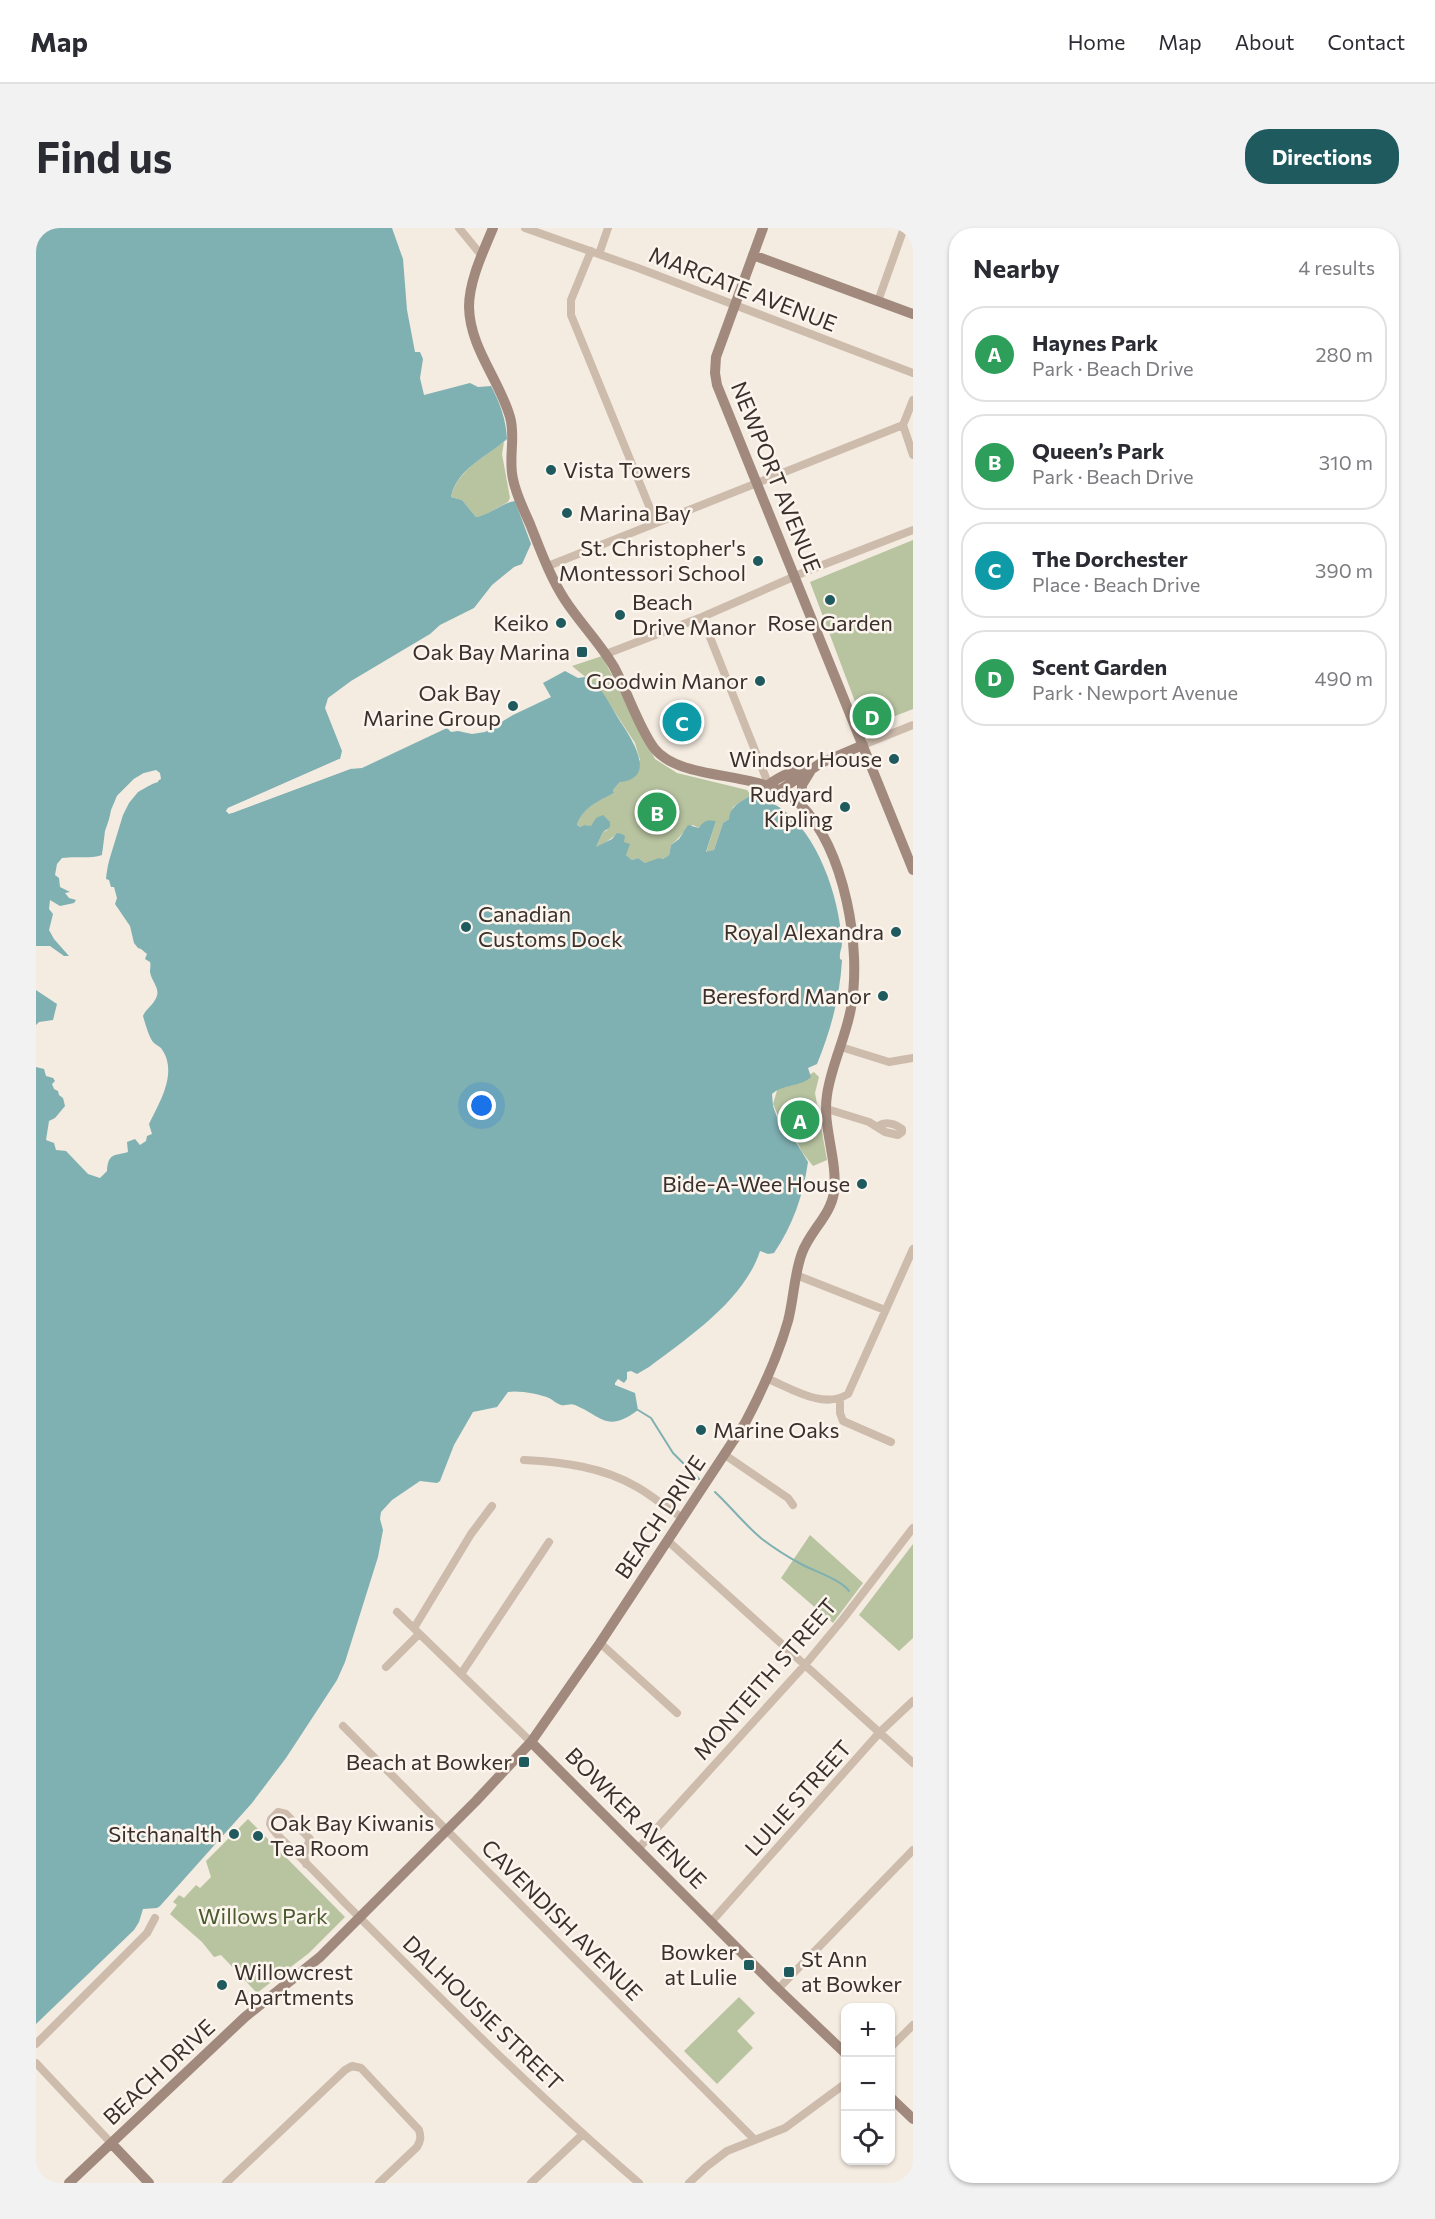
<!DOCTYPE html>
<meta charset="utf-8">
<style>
:root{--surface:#fff;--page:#f2f2f3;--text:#2b2b33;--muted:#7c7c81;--line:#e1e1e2;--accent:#1f5a5e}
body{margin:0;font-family:Commissioner,sans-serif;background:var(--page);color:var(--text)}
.controls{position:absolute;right:18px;bottom:18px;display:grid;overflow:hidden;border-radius:12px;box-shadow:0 2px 4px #0004}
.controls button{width:54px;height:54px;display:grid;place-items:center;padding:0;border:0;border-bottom:2px solid var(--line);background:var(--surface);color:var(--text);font:30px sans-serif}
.you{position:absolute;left:446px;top:878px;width:21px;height:21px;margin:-15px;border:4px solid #fff;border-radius:50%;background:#1a73e8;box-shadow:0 0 0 9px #1a73e833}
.badge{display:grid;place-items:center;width:39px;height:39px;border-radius:50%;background:var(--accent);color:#fff;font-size:20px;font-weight:700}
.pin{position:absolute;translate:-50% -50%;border:3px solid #fff;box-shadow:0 2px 6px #0006}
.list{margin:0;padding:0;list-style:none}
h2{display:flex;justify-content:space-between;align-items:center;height:78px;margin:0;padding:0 24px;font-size:26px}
h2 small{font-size:20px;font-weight:400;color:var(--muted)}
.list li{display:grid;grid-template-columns:39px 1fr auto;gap:18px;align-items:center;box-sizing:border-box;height:96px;margin:0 12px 12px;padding:0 12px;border:2px solid var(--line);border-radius:24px}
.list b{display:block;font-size:22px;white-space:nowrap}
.list p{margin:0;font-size:20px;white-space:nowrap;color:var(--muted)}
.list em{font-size:20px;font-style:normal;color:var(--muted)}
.icon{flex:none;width:33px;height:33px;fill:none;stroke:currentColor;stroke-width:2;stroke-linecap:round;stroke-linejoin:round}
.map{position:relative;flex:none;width:877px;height:1955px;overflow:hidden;border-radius:24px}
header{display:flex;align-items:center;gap:36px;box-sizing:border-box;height:84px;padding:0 30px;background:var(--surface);border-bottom:2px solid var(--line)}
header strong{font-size:28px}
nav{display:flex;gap:33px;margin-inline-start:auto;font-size:21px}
.intro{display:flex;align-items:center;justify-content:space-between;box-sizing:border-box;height:144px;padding:0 36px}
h1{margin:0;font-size:42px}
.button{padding:15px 27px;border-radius:24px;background:var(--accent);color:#fff;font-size:21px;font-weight:700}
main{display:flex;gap:36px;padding:0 36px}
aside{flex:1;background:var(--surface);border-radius:24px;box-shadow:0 2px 4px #0004}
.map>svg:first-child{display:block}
</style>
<header>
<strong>Map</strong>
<nav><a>Home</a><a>Map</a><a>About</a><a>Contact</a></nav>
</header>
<div class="intro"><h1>Find us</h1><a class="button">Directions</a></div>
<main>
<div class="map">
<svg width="877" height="1955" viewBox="0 0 877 1955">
<rect width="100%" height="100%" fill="#f4ebe1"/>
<path fill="#b8c4a0" d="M468 214 466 226 474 270 472 274 447 288 440 289 426 272 415 269C421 243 447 229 468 214Z
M877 312V481L829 500 774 354Z
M566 428 619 531 641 545 711 562 715 567 697 579 693 591 687 595 678 622 670 625 680 593 663 600 657 597C647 602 644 610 635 617L633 627 627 631 609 635 602 630 596 632 590 627C592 618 586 612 581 606L562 620 560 619 567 604 572 602 548 597 544 599 541 597C547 579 562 573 578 565L577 562 604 532 599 515 563 460 536 438Z
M778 844 783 849 779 865 791 932 777 938 766 924 758 908 746 897 737 876 743 856 766 851Z
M774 1307 827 1355 797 1395 745 1350Z
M877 1316V1410L863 1423 823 1387Z
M212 1591 309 1689 273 1725 221 1765 185 1727 178 1729 166 1714 134 1686 141 1677 137 1674 143 1667 148 1670 160 1657 164 1660 175 1649 170 1633Z
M703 1769 719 1785 701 1803 717 1820 681 1856 648 1823Z"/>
<path fill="#7fb0b2" d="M0 0H356L367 31 371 82 379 124H384L387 131 384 150 388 167 434 155 442 159 455 158C464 175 470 191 471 211 451 229 421 240 415 269L426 272 440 289C454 287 465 275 479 273L495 316 486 336 478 339 456 357 438 380 404 397 394 406 315 453 292 470 289 480 306 523 304 531 192 580 190 583 196 585 314 541 326 540 411 500 415 504 422 503 436 506 449 504 477 487 515 469 507 455 529 443 542 450 549 449C554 453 560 457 564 461 571 470 576 480 582 490 593 507 624 550 584 554L577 562 578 565C563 573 547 579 541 597L544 599 548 597 555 598 560 590 567 587 574 594V599L567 604 560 619 576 611 581 605 586 606 589 608 588 614 594 616 590 627 596 632 602 630 609 635 623 630 627 631 633 627 635 617 643 611 652 597 663 600C668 592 672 592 680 593L670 624 678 622 687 595 693 591C694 578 705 574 715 567 724 571 733 573 743 579 782 605 803 668 806 715 806 721 803 724 804 731L806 732C804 768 795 802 781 836L772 840 775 849C764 859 747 856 736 866L737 878 742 892 758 911 772 934C767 968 757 997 738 1025L732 1026 724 1023C708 1072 653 1109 613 1139L601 1146 595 1143 591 1144V1151L588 1155 582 1151 579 1155V1157L599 1165 602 1182C571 1205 567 1189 539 1177 534 1175 530 1178 525 1177 521 1176 517 1172 513 1170 504 1166 482 1162 472 1164L461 1179 437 1184 418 1217 404 1253 401 1255 384 1253 356 1272 345 1284 344 1291 347 1302 342 1329 309 1434 301 1452 250 1530 216 1575 124 1678 121 1680 107 1681 103 1694 98 1702 0 1796V839L8 841 10 848 17 850 19 853 16 856 18 861 22 863 23 867 27 870 29 878 19 890 13 893 10 912 18 915 20 922 30 923 52 946 64 950 71 943C72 925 78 928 92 924L91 914 99 911 104 917 110 913 111 908 116 906 113 896C123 875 143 844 125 820 123 818 120 817 117 814 113 809 109 795 107 788 110 781 115 779 119 772 126 761 116 755 114 744 114 740 115 737 114 734L109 731 111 726 105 721 102 720 98 715 94 698 79 676 81 670 78 659H75L73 652 70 651C73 627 83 581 101 564 107 559 115 556 122 554L124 545H108L98 551 81 568 75 582 66 627C55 631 38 628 26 630L21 636 19 647 23 650 24 659 34 664 29 665 33 670 40 672 38 675 24 678 14 672 13 681 17 686 13 702 18 711 33 728H28L14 718H0Z
M0 762 21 776 17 792 3 794 0 797Z"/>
<path fill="#f4ebe1" d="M303 531 306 533 194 582 312 539 314 541 196 585 193 586 190 583 192 580Z
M120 542 124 545 125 551 102 564 93 575 87 587 72 636 70 633 84 586 90 573 100 561 121 551 122 547 119 545 109 548 99 554 84 569 78 583 67 629 66 627 69 603 81 568 98 551 108 545Z"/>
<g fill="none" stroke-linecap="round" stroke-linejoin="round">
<path stroke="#7fb0b2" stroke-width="2" d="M602 1182 615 1190 637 1225 663 1251
M679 1264C695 1279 709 1297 726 1311 738 1320 752 1329 765 1336 778 1343 806 1352 813 1363"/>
<path stroke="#cdbbac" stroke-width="8" d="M423 0 446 28
M489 0 602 40 877 145
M555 23 535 72V87L620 295
M563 26 572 0
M842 73 868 0
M877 172 867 197 877 227
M512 338 867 197
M666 389 730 550 731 558
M570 426 666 389 771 343 877 302
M827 517 877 497
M805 819 853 834 877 830
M791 881 833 894 849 904 862 907 866 904V901C859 896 850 893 842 898
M760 1047 849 1082
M730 1150C755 1160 787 1182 812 1166L877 1021
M804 1171V1185L807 1193 855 1214
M689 1227 752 1270 757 1277
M488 1232C527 1234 567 1239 601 1259 617 1268 631 1281 647 1290
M632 1313 877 1535
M361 1384 495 1514
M378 1400 435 1306 456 1278
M564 1415 641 1485
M350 1439 383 1406
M425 1446 513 1314
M307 1498 719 1912
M602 1621 768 1438 807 1391 877 1300
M270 1636 268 1627 274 1611 250 1586 242 1584 235 1591 234 1596C238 1606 250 1615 258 1623 275 1640 292 1657 309 1675 405 1771 500 1867 603 1955
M676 1693 844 1504 877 1473
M742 1761 877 1622
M0 1816 111 1705 119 1690
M854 1820 877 1797
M0 1835 76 1916
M190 1955 309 1842 316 1838 325 1840 383 1902C385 1909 385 1912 381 1919L343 1955
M495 1955 547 1906
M653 1955 670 1939 691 1923 749 1900 810 1855"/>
<path stroke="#a18a7d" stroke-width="10" d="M727 0 680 129 679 145 681 157 877 642
M717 27 877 86
M731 558C745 547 758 541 775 541
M744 562 785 535 827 517
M766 578V557L774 544
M495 1514 742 1761 810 1826
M854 1869 877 1891
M76 1916 113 1955
M33 1955 209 1789 284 1729 440 1573 495 1514 564 1415 709 1195C726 1163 742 1128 752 1093 758 1070 758 1046 766 1025 774 1003 795 987 798 964 802 932 786 899 791 867 795 838 810 809 815 780 826 719 809 623 765 577 729 540 646 556 618 520 603 500 591 463 578 439 564 415 544 395 529 372 514 349 504 321 494 296 488 282 480 267 477 251 472 230 480 209 474 189 463 151 434 120 433 79 433 53 447 24 457 0"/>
</g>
<g fill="#1f5a5e" stroke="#fbf5ee" stroke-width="2">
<circle cx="515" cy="242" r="6"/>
<circle cx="531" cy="285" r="6"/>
<circle cx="722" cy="333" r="6"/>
<circle cx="794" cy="372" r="6"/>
<circle cx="584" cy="387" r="6"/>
<circle cx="525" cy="395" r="6"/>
<rect x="540" y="418" width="12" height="12" rx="3"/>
<circle cx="724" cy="453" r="6"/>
<circle cx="477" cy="478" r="6"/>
<circle cx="858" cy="531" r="6"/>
<circle cx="809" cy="579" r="6"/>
<circle cx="430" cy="699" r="6"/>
<circle cx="860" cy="704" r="6"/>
<circle cx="847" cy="768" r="6"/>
<circle cx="826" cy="956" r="6"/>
<circle cx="665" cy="1202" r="6"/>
<rect x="482" y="1528" width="12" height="12" rx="3"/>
<circle cx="198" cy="1606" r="6"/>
<circle cx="222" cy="1608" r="6"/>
<rect x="707" y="1731" width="12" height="12" rx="3"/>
<rect x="747" y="1738" width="12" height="12" rx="3"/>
<circle cx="186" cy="1757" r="6"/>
</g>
<g text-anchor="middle" stroke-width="5" stroke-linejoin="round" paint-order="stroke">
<g font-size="22" fill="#3b302b" stroke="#fbf5ee">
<text transform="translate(707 61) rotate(21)" y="8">MARGATE AVENUE</text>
<text transform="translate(740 249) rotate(68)" y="8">NEWPORT AVENUE</text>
<text transform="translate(624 1289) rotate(-56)" y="8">BEACH DRIVE</text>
<text transform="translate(729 1451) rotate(-49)" y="8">MONTEITH STREET</text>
<text transform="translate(762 1570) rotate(-48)" y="8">LULIE STREET</text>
<text transform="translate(600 1590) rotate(45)" y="8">BOWKER AVENUE</text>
<text transform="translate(526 1692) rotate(45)" y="8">CAVENDISH AVENUE</text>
<text transform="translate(447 1785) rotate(44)" y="8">DALHOUSIE STREET</text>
<text transform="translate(123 1844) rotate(-43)" y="8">BEACH DRIVE</text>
</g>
<g font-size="22" fill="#3b302b" stroke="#fbf5ee" text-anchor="end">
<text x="527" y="250" text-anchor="start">Vista Towers</text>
<text x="543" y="293" text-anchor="start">Marina Bay</text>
<text x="710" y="328">St. Christopher's<tspan x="710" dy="25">Montessori School</tspan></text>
<text x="596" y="382" text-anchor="start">Beach<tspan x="596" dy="25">Drive Manor</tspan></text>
<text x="513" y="403">Keiko</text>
<text x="794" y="403" text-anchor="middle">Rose Garden</text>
<text x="534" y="432">Oak Bay Marina</text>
<text x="712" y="461">Goodwin Manor</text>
<text x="465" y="473">Oak Bay<tspan x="465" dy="25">Marine Group</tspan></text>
<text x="846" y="539">Windsor House</text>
<text x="797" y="574">Rudyard<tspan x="797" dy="25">Kipling</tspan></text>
<text x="442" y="694" text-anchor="start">Canadian<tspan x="442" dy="25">Customs Dock</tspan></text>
<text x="848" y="712">Royal Alexandra</text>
<text x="835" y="776">Beresford Manor</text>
<text x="814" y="964">Bide-A-Wee House</text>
<text x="677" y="1210" text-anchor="start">Marine Oaks</text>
<text x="476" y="1542">Beach at Bowker</text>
<text x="234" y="1603" text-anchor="start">Oak Bay Kiwanis<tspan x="234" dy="25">Tea Room</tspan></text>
<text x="186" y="1614">Sitchanalth</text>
<text x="701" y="1732">Bowker<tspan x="701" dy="25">at Lulie</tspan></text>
<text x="765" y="1739" text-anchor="start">St Ann<tspan x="765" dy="25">at Bowker</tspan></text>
<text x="198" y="1752" text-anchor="start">Willowcrest<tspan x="198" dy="25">Apartments</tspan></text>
</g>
<g font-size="22" fill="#4a5a2e" stroke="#fbf5ee">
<text x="227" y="1696">Willows Park</text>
</g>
</g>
</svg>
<div class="controls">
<button>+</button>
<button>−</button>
<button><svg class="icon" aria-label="locate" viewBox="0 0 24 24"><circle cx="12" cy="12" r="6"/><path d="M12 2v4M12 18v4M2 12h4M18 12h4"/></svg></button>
</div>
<div class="you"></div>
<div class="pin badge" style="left:764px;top:892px;background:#2e9e5b">A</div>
<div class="pin badge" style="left:621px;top:584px;background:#2e9e5b">B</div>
<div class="pin badge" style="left:646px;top:494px;background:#0f9aa8">C</div>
<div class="pin badge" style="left:836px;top:488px;background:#2e9e5b">D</div>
</div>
<aside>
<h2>Nearby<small>4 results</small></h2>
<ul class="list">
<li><span class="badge" style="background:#2e9e5b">A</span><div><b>Haynes Park</b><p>Park · Beach Drive</p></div><em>280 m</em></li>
<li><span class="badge" style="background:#2e9e5b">B</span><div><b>Queen’s Park</b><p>Park · Beach Drive</p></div><em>310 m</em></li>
<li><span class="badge" style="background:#0f9aa8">C</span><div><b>The Dorchester</b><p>Place · Beach Drive</p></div><em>390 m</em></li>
<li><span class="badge" style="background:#2e9e5b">D</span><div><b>Scent Garden</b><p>Park · Newport Avenue</p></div><em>490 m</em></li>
</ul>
</aside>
</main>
